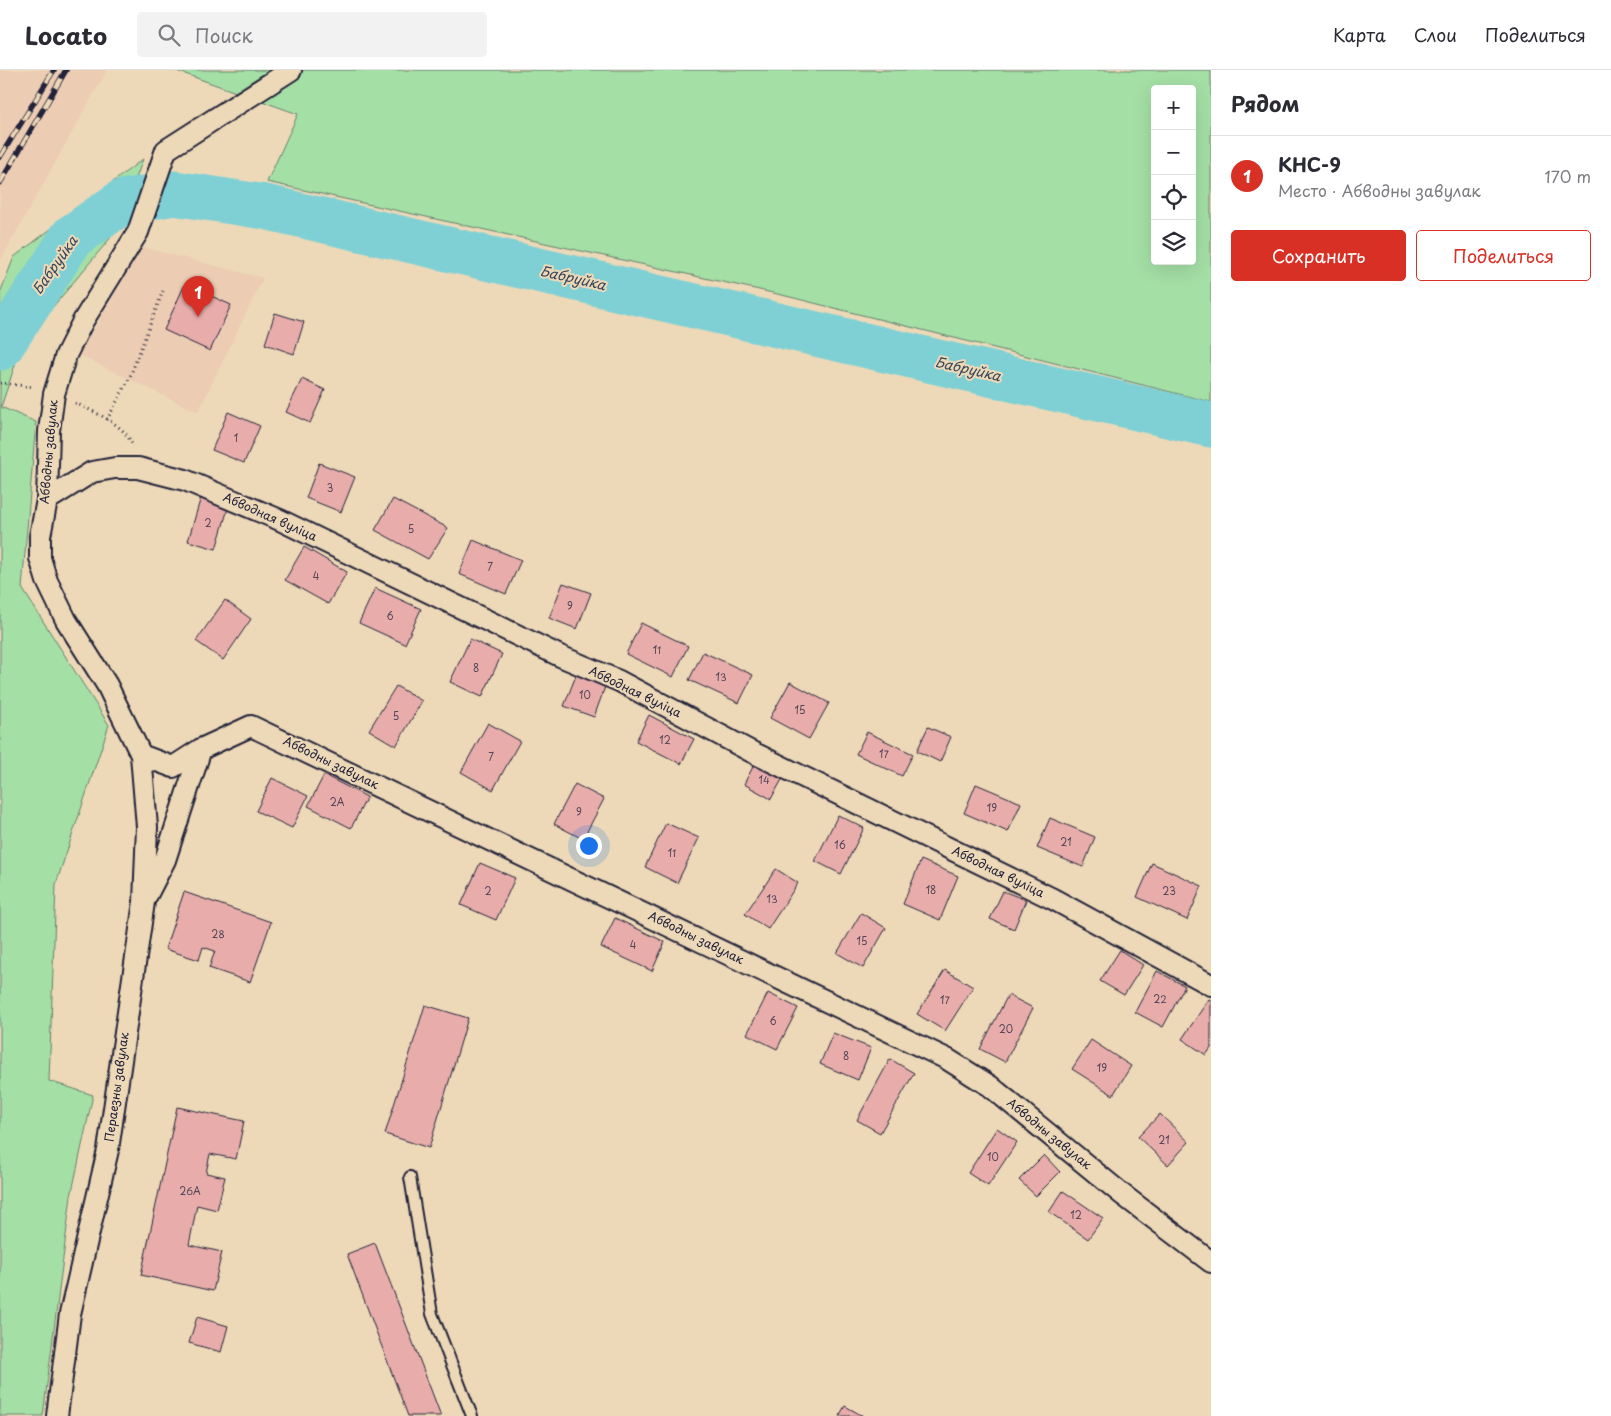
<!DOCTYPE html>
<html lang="ru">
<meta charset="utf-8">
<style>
:root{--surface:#fff;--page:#f2f2f3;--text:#2b2b33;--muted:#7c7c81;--line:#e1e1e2;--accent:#d93025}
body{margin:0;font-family:"Playpen Sans",sans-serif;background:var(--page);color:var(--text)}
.controls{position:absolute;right:15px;top:15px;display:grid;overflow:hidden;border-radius:5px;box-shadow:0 5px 20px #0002}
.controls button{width:45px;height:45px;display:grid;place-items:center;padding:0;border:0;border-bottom:1px solid var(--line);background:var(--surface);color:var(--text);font:25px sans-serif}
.you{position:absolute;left:588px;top:775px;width:18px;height:18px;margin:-12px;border:4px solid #fff;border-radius:50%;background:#1a73e8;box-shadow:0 0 0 8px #1a73e833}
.badge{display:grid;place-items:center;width:32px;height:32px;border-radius:50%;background:var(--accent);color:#fff;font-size:16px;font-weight:700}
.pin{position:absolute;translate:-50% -41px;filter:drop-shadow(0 1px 2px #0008)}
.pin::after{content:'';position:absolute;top:26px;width:18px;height:15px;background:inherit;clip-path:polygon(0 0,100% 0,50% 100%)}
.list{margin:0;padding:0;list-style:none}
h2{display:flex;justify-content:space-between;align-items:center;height:65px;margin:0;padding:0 20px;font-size:21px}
h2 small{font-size:16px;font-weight:400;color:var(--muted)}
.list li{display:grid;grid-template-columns:32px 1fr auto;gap:15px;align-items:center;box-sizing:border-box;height:80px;padding:0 20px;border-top:1px solid var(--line)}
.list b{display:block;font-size:19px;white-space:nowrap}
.list p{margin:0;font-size:16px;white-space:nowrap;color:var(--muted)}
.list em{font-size:16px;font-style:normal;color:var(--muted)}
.actions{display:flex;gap:10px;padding:15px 20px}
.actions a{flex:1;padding:11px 0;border:1px solid var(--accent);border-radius:5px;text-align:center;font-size:18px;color:var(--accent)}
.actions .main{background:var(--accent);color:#fff}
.icon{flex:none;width:28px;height:28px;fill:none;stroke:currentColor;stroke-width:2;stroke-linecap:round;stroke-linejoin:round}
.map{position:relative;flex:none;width:1211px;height:1346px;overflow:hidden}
header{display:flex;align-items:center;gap:30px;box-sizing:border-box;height:70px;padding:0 25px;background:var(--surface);border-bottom:1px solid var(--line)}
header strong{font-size:24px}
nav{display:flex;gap:28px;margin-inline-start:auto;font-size:18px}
.search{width:350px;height:45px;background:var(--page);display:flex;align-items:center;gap:12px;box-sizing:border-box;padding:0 18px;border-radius:5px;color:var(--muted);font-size:19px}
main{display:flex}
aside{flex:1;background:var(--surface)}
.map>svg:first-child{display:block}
</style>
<header>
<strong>Locato</strong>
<div class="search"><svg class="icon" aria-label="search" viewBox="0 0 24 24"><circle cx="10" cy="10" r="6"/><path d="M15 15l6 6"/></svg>Поиск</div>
<nav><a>Карта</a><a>Слои</a><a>Поделиться</a></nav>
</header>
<main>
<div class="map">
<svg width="1211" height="1346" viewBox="0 0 1211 1346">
<rect width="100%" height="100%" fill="#edd9b7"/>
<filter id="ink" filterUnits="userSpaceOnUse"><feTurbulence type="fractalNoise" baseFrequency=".02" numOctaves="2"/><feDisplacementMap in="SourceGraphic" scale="10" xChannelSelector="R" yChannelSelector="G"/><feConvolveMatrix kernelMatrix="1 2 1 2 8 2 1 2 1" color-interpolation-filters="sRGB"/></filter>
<g filter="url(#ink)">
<path fill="#ecccb3" d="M0 0H107L0 191Z
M142 177 263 208 198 342 79 285Z"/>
<path fill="#a4dfa5" stroke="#638070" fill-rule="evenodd" d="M174 0H1211V332L782 225 267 112 298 44ZM1155 19H1192V191H1155Z
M143 89 117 160 22 274 1 337 36 352 22 518 109 655 56 814 49 1011 93 1025 71 1126 43 1346H0V223L14 187Z"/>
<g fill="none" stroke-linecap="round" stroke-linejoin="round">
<path stroke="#7fd0d5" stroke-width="45" d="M0 278 72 167 122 132 174 123 265 137 1211 355"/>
</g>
<path fill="#e8adab" stroke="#22223b" d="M185 214 231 235 210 281 164 260Z
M275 243 304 252 294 284 265 274Z
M302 309 325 320 310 353 286 342Z
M228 342 260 356 244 393 212 380Z
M319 393 355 407 341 442 306 428Z
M201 427 229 435 216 479 188 471Z
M393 429 448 458 428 489 375 460Z
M473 470 521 490 506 524 459 504Z
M304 477 347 502 328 534 285 510Z
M563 513 591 523 577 559 549 548Z
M375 518 421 539 405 574 359 553Z
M225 530 251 549 223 590 196 571Z
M641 553 688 576 673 607 626 584Z
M470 569 502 584 482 627 450 612Z
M703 582 753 605 739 633 689 610Z
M577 603 606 614 594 647 564 636Z
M790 612 829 633 809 669 770 648Z
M396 616 422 631 396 676 369 660Z
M649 645 694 669 681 694 636 671Z
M488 653 520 671 493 720 461 702Z
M928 657 951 667 940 692 917 681Z
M867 662 913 684 902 706 856 684Z
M756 691 784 706 771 729 744 714Z
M324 705 367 727 351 758 308 736Z
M272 708 308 726 292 758 256 741Z
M575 714 604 729 583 769 554 754Z
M976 714 1021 733 1008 762 964 743Z
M838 745 864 758 841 804 815 791Z
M1050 748 1095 767 1083 797 1037 778Z
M666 753 699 768 677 813 645 797Z
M921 790 958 806 940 850 903 834Z
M480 793 515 808 496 850 461 835Z
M1152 793 1202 816 1187 850 1137 827Z
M776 799 798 813 768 859 745 844Z
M1003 821 1026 830 1014 859 990 849Z
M184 822 271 852 250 912 209 898 215 881 203 877 199 890 165 879Z
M861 843 886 858 863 898 837 883Z
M615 848 665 872 652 901 601 877Z
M1120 880 1143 895 1124 925 1100 911Z
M945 900 973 917 945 961 917 944Z
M1157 901 1185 916 1163 957 1135 942Z
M768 923 798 938 777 979 747 964Z
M1008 925 1033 938 1005 992 980 979Z
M1209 929 1211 930V978L1206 985 1182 969Z
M425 935 468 948 429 1078 385 1064Z
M833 963 871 978 858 1010 820 994Z
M1091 970 1131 996 1113 1025 1072 999Z
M890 989 914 1003 880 1063 857 1050Z
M177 1037 244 1051 236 1089 210 1084 206 1103 225 1107 217 1140 197 1135 189 1175 222 1182 213 1221 141 1205Z
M1160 1044 1189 1072 1168 1095 1138 1067Z
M997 1058 1017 1072 988 1116 968 1103Z
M1044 1085 1060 1102 1036 1126 1019 1110Z
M1063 1121 1103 1148 1088 1169 1049 1142Z
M375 1173 441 1346H408L347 1184Z
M197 1247 228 1256 221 1282 189 1273Z
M845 1336 863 1346H839Z"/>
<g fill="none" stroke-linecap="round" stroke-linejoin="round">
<defs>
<path id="service" d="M410 1107 432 1244 472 1346"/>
<path id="minor" d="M291 0 166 80 138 162 83 251 66 285 54 324 49 361 47 430 40 466V488L47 511 66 550 107 615 141 685 173 697 201 679 251 656 947 989 990 1016 1123 1125 1211 1192
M47 430 92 402 115 398H138L185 410 280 450 560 586 619 611 750 681 1053 829 1211 915
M147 825 165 790 201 679
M57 1346 70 1244 108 1080 144 832 147 757 141 685"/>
</defs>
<use href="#service" stroke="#22223b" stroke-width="14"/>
<use href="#minor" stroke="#22223b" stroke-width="24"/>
<path stroke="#22223b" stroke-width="3" stroke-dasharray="1 4" stroke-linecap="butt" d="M0 313 34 317
M75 333C94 342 125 354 132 375
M107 350 129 309 163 221"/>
<use href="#service" stroke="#edd9b7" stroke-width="10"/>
<use href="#minor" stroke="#edd9b7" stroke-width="20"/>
<defs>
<path id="rail" d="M0 87 54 0
M0 113 66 0"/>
</defs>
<use href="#rail" stroke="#22223b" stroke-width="5.5"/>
<use href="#rail" stroke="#edd9b7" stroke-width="4" stroke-dasharray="11" stroke-linecap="butt"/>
</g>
</g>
<g text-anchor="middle" stroke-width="4" stroke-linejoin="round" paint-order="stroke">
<g font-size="10" fill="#544557">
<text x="236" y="372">1</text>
<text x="330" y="422">3</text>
<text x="208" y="457">2</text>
<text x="411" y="463">5</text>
<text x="490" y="501">7</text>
<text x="316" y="510">4</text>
<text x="570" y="540">9</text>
<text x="390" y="550">6</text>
<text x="657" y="584">11</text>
<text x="476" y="602">8</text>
<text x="721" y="611">13</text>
<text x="585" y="629">10</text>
<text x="800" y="644">15</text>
<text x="396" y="650">5</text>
<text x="665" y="674">12</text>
<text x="884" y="688">17</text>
<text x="491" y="691">7</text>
<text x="764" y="714">14</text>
<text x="337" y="736">2А</text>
<text x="992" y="742">19</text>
<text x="579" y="746">9</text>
<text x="1066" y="776">21</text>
<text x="840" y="779">16</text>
<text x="672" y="787">11</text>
<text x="931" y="824">18</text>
<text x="488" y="825">2</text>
<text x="1169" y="825">23</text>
<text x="772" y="833">13</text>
<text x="218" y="868">28</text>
<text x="862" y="875">15</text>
<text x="633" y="879">4</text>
<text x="1160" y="933">22</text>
<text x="945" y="934">17</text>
<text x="773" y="955">6</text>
<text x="1006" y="963">20</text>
<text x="846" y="990">8</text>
<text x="1102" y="1002">19</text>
<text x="1164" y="1074">21</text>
<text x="993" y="1091">10</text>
<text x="190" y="1125">26А</text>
<text x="1076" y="1149">12</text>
</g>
<g font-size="12" fill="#22223b" stroke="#edd9b7">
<text transform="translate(49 382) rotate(-85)" y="4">Абводны завулак</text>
<text transform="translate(270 447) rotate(24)" y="4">Абводная вуліца</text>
<text transform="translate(635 622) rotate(26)" y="4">Абводная вуліца</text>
<text transform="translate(331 693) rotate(26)" y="4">Абводны завулак</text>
<text transform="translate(998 802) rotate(26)" y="4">Абводная вуліца</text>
<text transform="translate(696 868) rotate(26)" y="4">Абводны завулак</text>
<text transform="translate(117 1017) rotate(-82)" y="4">Пераезны завулак</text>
<text transform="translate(1049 1064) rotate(39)" y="4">Абводны завулак</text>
</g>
<g font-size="14" font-style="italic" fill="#35455a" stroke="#edd9b7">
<text transform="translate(55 195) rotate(-55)" y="5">Бабруйка</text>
<text transform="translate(573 208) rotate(13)" y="5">Бабруйка</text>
<text transform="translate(968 299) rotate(13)" y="5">Бабруйка</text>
</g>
</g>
</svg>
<div class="controls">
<button>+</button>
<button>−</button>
<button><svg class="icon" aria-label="locate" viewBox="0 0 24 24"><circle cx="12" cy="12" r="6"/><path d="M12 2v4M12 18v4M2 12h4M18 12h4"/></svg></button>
<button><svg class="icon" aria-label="layers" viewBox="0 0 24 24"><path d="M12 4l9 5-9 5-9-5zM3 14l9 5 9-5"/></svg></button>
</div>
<div class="you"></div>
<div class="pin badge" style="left:198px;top:247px">1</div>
</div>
<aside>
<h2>Рядом<small></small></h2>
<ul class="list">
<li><span class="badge">1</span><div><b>КНС-9</b><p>Место · Абводны завулак</p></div><em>170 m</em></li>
</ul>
<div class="actions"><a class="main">Сохранить</a><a>Поделиться</a></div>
</aside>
</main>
